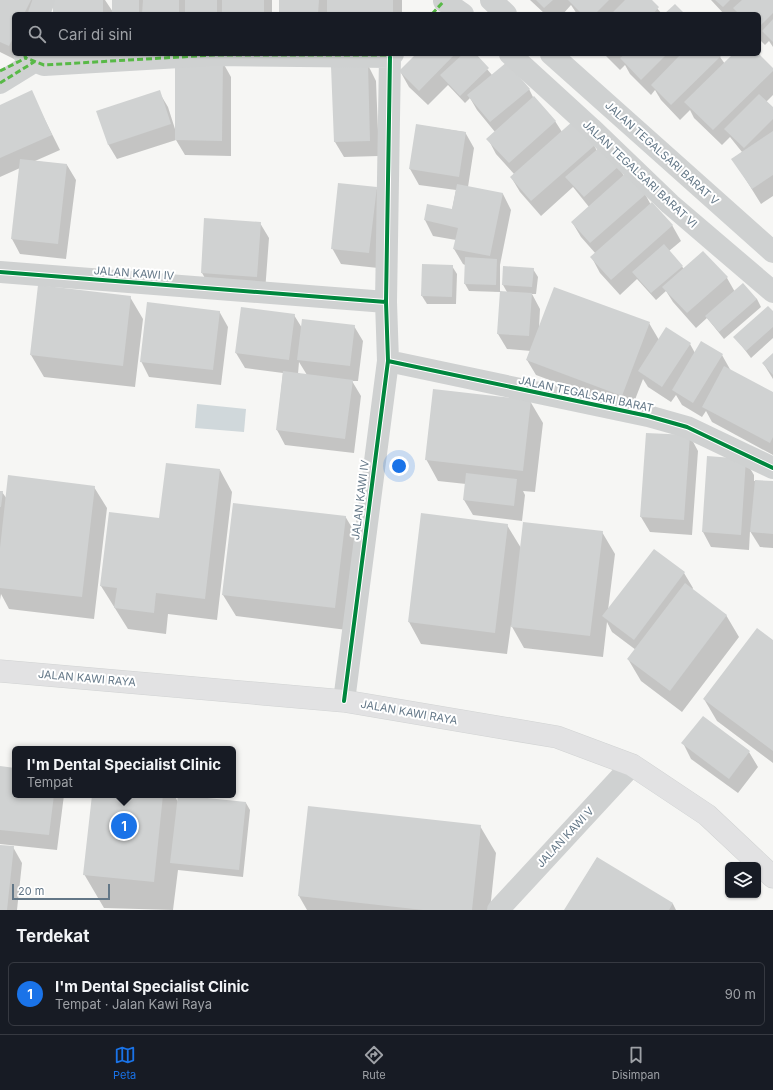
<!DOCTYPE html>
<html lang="id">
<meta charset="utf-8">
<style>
:root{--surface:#171b24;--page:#20242c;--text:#f1f3f6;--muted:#9ea1a6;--line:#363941;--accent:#1a73e8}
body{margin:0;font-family:Inter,sans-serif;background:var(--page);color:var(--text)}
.controls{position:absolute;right:12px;bottom:12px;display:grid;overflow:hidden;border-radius:6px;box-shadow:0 1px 3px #0004}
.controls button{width:36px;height:36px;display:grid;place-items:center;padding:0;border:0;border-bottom:1px solid var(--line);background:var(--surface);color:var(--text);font:20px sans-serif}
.scale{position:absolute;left:12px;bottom:10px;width:98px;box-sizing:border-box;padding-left:4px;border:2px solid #637787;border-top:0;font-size:11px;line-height:14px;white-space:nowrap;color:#637787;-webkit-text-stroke:3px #fff;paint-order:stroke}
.you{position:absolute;left:399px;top:466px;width:14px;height:14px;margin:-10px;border:3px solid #fff;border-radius:50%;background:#1a73e8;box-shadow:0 0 0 6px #1a73e833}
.badge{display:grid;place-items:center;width:26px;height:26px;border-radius:50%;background:var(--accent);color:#fff;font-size:13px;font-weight:700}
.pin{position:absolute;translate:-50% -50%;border:2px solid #fff;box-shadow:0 1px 4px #0006}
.popup{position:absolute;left:12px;top:746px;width:224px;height:52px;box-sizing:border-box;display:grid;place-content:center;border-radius:6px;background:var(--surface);filter:drop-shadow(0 1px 3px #0005);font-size:13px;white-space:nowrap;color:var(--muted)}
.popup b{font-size:15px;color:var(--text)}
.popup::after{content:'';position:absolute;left:50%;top:100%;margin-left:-8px;border:8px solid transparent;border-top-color:var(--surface)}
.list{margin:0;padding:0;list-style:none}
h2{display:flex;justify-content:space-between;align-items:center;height:52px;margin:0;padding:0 16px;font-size:17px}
h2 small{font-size:13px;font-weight:400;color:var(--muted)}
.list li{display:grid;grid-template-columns:26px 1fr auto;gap:12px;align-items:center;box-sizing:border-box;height:64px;margin:0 8px 8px;padding:0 8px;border:1px solid var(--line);border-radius:6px}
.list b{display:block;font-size:15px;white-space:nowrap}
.list p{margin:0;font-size:13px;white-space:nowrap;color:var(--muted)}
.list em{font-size:13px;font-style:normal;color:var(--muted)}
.icon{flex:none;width:22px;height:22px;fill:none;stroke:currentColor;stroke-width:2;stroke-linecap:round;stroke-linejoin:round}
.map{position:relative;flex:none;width:773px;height:910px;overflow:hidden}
.search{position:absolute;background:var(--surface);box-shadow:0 1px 3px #0004;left:12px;right:12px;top:12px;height:44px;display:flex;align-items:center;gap:10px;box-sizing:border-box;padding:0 14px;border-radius:6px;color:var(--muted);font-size:15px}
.sheet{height:124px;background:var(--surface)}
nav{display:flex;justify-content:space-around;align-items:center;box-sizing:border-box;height:56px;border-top:1px solid var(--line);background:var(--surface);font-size:11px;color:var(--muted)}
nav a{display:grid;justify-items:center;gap:2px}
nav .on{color:var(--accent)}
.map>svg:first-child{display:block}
</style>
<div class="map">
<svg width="773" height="910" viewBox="0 0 773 910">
<rect width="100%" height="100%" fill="#f6f6f4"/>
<path fill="#d0d8db" d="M197 404 246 409 244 432 195 428Z"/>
<path fill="#0003" fill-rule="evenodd" d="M0 0H36L40 14H14V54L18 61 0 52Z
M54 0H105L113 12V0H272V14H54Z
M280 0H402V14H328L327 12V14H280Z
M530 0H650L662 14H577L571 5 563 14H545Z
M711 0H773V47L769 41 765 45 759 39V14H724Z
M417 54H478L476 56 492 75 529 89 533 97 555 121 562 132 594 145 597 151 618 166 624 176 645 194 651 205 672 225 681 241 669 251 684 269 727 278 735 292 757 299 761 307 724 339 707 318 696 328 673 302 666 291 656 300 637 279 620 295 600 273 592 258 596 254 581 237 572 222 589 207 573 187 541 216 520 192 511 177 514 174 496 154 488 139 495 132 477 110 470 98 465 103 448 85 428 105 409 87 400 71Z
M604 54H718L725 64 734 54H758L773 69V95L766 102 773 109V196L761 204 733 159 742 152 730 137 722 145 694 118 690 110 680 120 661 100 655 90 651 95 630 74 625 65 620 70Z
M222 61 231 77V156L185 155 176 140 117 159 108 144 159 92 168 107 175 129Z
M368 65 376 81 379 156 344 157 335 142Z
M31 92 60 150 35 161 67 165 76 180 66 259 20 254 12 239 20 168 0 177V106Z
M417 125 465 132 474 148 468 187 503 194 511 210 500 265V292H507L503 285 533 269 538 277 536 294H532L540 309 539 328 649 323 659 340 690 344 695 353 722 355 731 371 773 393V455L712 422 706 411 702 417 682 405 676 395 671 402 648 387 643 379 631 410 536 375 527 360 531 351 507 349 498 334 501 292 469 291 465 284V265L463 264 454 249 456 240 433 236 425 220 428 205 452 210 456 190 419 185 410 169Z
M376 188 385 204 378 268 341 264 332 248Z
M260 223 269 238 265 292 211 288 202 273Z
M423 265 452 266 457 274 456 304H427L422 296Z
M130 297 143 319 135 387 44 377 31 355Z
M219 311 228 327 221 385 149 377 141 361Z
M773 312V338L751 358 735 337Z
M294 315 302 328 354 326 363 341 358 381H352L361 396 354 453 285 445 277 430 283 373 245 368 236 353ZM299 362 307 375 298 374Z
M773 354V379L763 363Z
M530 401 543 423 535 492 523 491 525 495 522 521 473 515 464 500 466 484 438 481 426 459Z
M690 436 698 451 692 535 650 532 641 517Z
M708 458 745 460 754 475V481L773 482V548L760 547 750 531 749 550 711 547 703 532Z
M220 470 232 492 217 620 168 614 166 634 128 629 101 586 160 519Z
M94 487 107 508 94 619 9 609 1 594 0 600V492H2L7 499Z
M422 514 507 525 521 548 602 532 615 554 608 610 654 550 684 573 693 588 692 590 726 615 739 637 682 712 641 681 628 659 636 650 612 632 607 622 603 657 524 648 511 625 507 654 421 644 409 622Z
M345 516 358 538 347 630 236 616 223 595Z
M773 641V763L717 721 704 699Z
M683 743 749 752 758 767 738 793 691 759Z
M0 767 15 769V795H64L57 850 0 844Z
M93 795H174L178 802 246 803 250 810 243 877 178 870 173 910 104 908 84 874Z
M480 826 496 853 490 910H307L299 896Z
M0 846 13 847 22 863 17 910H0Z
M597 858 673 904 676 910H565Z"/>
<path fill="#d0d2d2" d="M0 0H31L24 14H14V36L9 46 0 42Z
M53 0H103V14H53Z
M112 0H139V14H112Z
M143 0H179V14H142Z
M185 0H217V14H185Z
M222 0H264V14H222Z
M279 0H319L318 14H279Z
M327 0H393V14H327Z
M536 0H553L544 8Z
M568 0H609L595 14H582Z
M625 0H652L659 7 653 14H611Z
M715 0H730L723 7Z
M742 0H773V13L759 27V14H739L733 8Z
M675 4 685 14H664Z
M773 19V42L762 31Z
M416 54H455L419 91 399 71Z
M463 54H476L489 68 460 96 440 75Z
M625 54H667L641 80 620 58Z
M681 54H719L721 56 671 105 651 85Z
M733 54H759L773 68V71L713 130 684 102Z
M175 60H223L222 141 175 140Z
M507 62 530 89 490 122 467 95Z
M368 64 370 141 334 142 331 66Z
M32 90 52 135 0 158V105Z
M160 90 171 124 108 145 96 111Z
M759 94 773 107V119L744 148 724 129Z
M534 96 556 121 509 163 486 139Z
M573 121 595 145 531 201 510 177Z
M416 124 466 132 459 177 409 169Z
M773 131V175L752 189 731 159Z
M601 146 619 166 584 197 565 177Z
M20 159 67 164 58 244 11 239Z
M627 172 646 194 590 243 571 222Z
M338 183 377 187 369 253 331 249Z
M457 184 503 193 490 256 453 249 458 228 424 220 427 204 452 209Z
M652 202 673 225 611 280 590 257Z
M204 218 261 222 257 277 201 273Z
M664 244 683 266 651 293 632 272Z
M703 251 728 277 687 313 662 287Z
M465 257 497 259 496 285 464 284Z
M422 264 453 265 452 297 421 296Z
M503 266 534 268 532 287 502 285Z
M743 283 757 299 719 332 705 316Z
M38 285 131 296 123 366 30 355Z
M554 287 650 322 622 396 526 360Z
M500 291 532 293 529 336 497 334Z
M147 302 220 311 213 370 140 362Z
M768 306 773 311V327L746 351 733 337Z
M241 307 295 314 289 360 235 353Z
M302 319 355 325 350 366 297 360Z
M666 327 691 343 662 387 638 371Z
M701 341 723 354 693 403 672 390Z
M773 353V375L762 363Z
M724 366 773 392V437L770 443 702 407Z
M283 371 353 380 345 439 276 430Z
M433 389 531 400 523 471 425 460Z
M646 433 690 435 684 520 640 517Z
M707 456 746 459 741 535 702 532Z
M166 463 220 469 205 599 156 593 154 613 114 608 117 588 100 586 109 512 159 518Z
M466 473 517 479 514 506 463 500Z
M8 475 95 486 82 597 0 588V548Z
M755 480 773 481V534L750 532Z
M0 491H3L1 507H0Z
M233 503 346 516 335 608 222 595Z
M421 513 508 524 495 633 408 622Z
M523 522 603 531 590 636 511 627Z
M654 549 685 572 634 640 602 616Z
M685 583 727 615 670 691 627 659Z
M757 628 773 640V751L703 699Z
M703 716 750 751 729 779 681 743Z
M0 766 15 768V795H54L49 835 0 830Z
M92 795H163L154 882 83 875Z
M178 795 246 802 239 870 170 863Z
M308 806 481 825 472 910H423L298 896Z
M0 845 14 846 7 910H0Z
M597 857 673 903 669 910H564Z"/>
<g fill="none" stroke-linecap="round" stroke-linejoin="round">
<defs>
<path id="major" d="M0 671 344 701 557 737 632 765 707 815 773 877"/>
</defs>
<use href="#major" stroke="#d1d3d3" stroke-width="23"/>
<path stroke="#cfd1d1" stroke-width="22" d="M491 0 506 14
M444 1 463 14
M39 14 44 0
M24 54 26 58 44 65 214 55 390 57 393 54
M510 54 591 128 670 204 773 292
M551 54 773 252
M0 83 34 62
M0 272 386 302
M388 361 648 416 687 427 773 468
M344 701 388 361 386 302 390 57
M498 910 632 765"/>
<use href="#major" stroke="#e2e2e3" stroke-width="22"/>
<path stroke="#58b947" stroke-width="3" stroke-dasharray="6 3" stroke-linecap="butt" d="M432 14 444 1
M24 54 26 58 44 65 214 55H392
M0 71 26 58
M0 83 34 62"/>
<defs>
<path id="cycleway" d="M0 272 386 302
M388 361 648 416 687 427 773 468
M344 701 388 361 386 302 390 57"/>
</defs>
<use href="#cycleway" stroke="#fff" stroke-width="6"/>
<use href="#cycleway" stroke="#00873e" stroke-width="4"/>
</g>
<g text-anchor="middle" stroke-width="4" stroke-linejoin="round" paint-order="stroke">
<g font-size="11" fill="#637787" stroke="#fff">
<text transform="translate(662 153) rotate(42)" y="4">JALAN TEGALSARI BARAT V</text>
<text transform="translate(640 174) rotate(43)" y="4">JALAN TEGALSARI BARAT VI</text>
<text transform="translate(134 273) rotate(4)" y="4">JALAN KAWI IV</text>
<text transform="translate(586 394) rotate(12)" y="4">JALAN TEGALSARI BARAT</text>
<text transform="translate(360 500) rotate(-83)" y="4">JALAN KAWI IV</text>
<text transform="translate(87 678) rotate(5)" y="4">JALAN KAWI RAYA</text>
<text transform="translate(409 712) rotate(10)" y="4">JALAN KAWI RAYA</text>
<text transform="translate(565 837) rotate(-47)" y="4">JALAN KAWI V</text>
</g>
</g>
</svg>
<div class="controls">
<button><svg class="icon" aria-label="layers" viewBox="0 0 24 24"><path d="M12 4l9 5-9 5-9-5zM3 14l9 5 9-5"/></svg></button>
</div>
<div class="scale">20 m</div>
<div class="you"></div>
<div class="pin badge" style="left:124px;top:826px">1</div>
<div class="popup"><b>I'm Dental Specialist Clinic</b>Tempat</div>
<div class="search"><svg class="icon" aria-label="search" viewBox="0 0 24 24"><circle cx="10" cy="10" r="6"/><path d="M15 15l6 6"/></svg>Cari di sini</div>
</div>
<section class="sheet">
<h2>Terdekat<small></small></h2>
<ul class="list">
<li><span class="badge">1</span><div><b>I'm Dental Specialist Clinic</b><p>Tempat · Jalan Kawi Raya</p></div><em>90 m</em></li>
</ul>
</section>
<nav>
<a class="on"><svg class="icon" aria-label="map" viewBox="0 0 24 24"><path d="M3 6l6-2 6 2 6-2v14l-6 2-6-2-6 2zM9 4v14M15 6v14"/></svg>Peta</a>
<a><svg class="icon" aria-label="directions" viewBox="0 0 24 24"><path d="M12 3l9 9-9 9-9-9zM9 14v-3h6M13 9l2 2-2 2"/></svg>Rute</a>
<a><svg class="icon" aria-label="saved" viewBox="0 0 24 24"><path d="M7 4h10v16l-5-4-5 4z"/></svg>Disimpan</a>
</nav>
